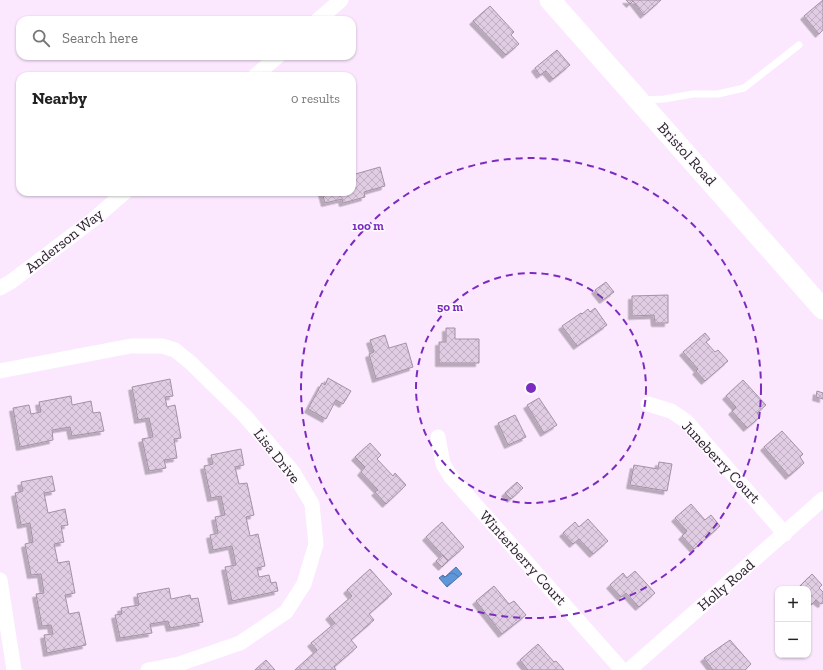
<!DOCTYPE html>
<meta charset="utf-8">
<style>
:root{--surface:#fff;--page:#f2f2f2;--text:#222;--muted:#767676;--line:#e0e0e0}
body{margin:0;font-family:"Zilla Slab",serif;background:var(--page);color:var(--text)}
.controls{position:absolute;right:12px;bottom:12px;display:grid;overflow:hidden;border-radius:8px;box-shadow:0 1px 3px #0004}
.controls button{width:36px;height:36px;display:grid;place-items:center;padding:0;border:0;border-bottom:1px solid var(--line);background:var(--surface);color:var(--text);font:20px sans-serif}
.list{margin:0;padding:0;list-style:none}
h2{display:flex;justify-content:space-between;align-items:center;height:52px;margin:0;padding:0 16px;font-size:17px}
h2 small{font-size:13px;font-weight:400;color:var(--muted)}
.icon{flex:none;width:22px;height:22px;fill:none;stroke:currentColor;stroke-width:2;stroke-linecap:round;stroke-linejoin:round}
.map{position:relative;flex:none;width:823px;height:670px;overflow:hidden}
.search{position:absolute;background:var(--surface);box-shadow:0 1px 3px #0004;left:16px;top:16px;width:340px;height:44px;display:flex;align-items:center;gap:10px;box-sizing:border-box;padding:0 14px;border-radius:12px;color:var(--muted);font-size:15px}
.panel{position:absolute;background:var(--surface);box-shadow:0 1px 3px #0004;left:16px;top:72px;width:340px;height:124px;border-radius:12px}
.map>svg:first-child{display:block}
</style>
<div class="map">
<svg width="823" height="670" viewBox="0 0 823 670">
<defs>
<pattern id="water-waves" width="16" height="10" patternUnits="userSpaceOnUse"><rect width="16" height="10" fill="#5d97da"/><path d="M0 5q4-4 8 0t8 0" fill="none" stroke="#4d7bb1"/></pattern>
<pattern id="building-cross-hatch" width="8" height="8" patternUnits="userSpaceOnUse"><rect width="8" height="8" fill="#e1cde3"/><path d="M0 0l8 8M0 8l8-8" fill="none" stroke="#c1b0c3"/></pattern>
<filter id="shadow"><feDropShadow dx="-3.5" dy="3.5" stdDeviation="0" flood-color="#0004"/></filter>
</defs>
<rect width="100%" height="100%" fill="#fbe7fe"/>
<path fill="url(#water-waves)" stroke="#4d74a5" d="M456 567 462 574 447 587 439 578 443 575 445 577Z"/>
<path fill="url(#building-cross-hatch)" stroke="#a491a6" filter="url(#shadow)" d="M626 0H661L644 15 633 1 630 4Z
M823 0V30L819 34 804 16Z
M490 6 514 32 511 35 519 44 506 55 473 21Z
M557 50 570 65 553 79 546 71 540 75 535 68Z
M380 167 385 186 364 192 365 197 343 203 342 199 325 203 322 192H352V175Z
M606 282 614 292 603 300 595 290Z
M668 295V323H655L654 315 632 316V296Z
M595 308 607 325 577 346 562 326 581 313 582 314 588 309 590 312Z
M446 328H455V339H479V363H439V342H446Z
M705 333 710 339 706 342 715 352 718 350 728 361 705 381 696 371 698 369 683 352Z
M385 335 389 348 406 343 413 367 376 379 369 354 374 352 370 340Z
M328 378 351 391 343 404 336 400 326 419 308 409 322 383 325 385Z
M170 379 173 396 165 397 167 407 175 405 181 438 174 439 177 458 164 460 166 468 149 471 142 439 153 437 149 418 138 420 132 387Z
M743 380 766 405 757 413 760 417 747 428 732 411 736 407 726 396Z
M817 391 823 393V399L816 397Z
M71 396 72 405 91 401 93 413 100 412 104 431 72 436 70 427 52 430 53 440 20 447 13 408 29 405 31 414 41 412 39 402Z
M539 398 557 425 544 433 527 405Z
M515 415 526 437 508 445 498 423Z
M782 431 803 454 800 457 804 463 789 476 764 447Z
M370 443 381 455 377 459 393 476 395 473 406 485 386 504 375 492 378 490 361 472 365 467 355 457Z
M241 449 244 465 235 467 239 484 247 483 254 515 246 517 250 536 258 534 265 566 257 568 259 577 269 575 271 583 276 582 278 591 232 601 225 567 236 565 232 546 213 550 210 535 218 533 215 517 225 515 221 496 211 498 204 466 213 464 211 455Z
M659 462 672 464 667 491 630 485 634 465 658 469Z
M52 476 55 491 44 493 48 513 65 509 68 525 61 526 64 542 54 544 58 563 69 561 75 593 65 595 69 614 79 612 86 645 47 653 44 635 53 634 51 625 42 626 36 594 44 593 41 574 31 575 25 544 33 542 30 523 21 525 15 493 23 491 21 482Z
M517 482 523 488 511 499 505 493Z
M691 504 705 520 711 515 720 526 694 549 682 536 687 531 675 518Z
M588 519 608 541 593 554 579 539 573 544 563 533 575 522 579 527Z
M442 522 464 547 448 561 426 537Z
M443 555 448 561 442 567 436 561Z
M370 569 392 594 369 614 374 620 351 640 357 647 334 667 336 670H295L317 650 311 643 335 623 329 616 352 596 347 590Z
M635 571 655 593 639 607 626 593 621 597 610 585 623 573 627 578Z
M812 574 822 585 819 588 823 592V603L821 604 816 600 808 608V589H797Z
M494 586 509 604 514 601 526 615 502 634 476 601Z
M169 588 171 599 190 595 191 599 198 598 203 622 170 628 168 621 150 624 152 633 120 638 115 615 122 614 121 608 139 605 137 594Z
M730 640 751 664 745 670H713L704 658Z
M538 644 554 662 556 661 564 670H528L520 660Z
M266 660 275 670H255Z"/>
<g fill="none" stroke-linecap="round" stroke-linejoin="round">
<path stroke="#fff" stroke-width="7" d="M642 100 664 99 693 94H718L744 88 799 45"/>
<path stroke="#fff" stroke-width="15" d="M318 20 341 0
M255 76 278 56
M0 288 12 281 94 219 125 192
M0 371 131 346H162L175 350 191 363 245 416 293 472 312 504 316 544 304 584 286 612 240 643 179 664 148 670
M648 404 671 411 686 421 785 534
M438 437 443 464 451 477 622 670
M0 580 14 670
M629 670 823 499"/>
<path stroke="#fff" stroke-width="21" d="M550 0 823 309"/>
</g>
<g fill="none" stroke="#7b2cbf" stroke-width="2" stroke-dasharray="7 5">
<circle cx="531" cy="388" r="115"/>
<circle cx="531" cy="388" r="230"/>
</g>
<g text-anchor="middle" stroke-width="3" stroke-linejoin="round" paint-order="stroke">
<g font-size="15" fill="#282129" stroke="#fefaff">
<text transform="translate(687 154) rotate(48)" y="5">Bristol Road</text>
<text transform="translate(64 241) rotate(-38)" y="5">Anderson Way</text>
<text transform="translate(277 456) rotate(52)" y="5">Lisa Drive</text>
<text transform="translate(721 462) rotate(47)" y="5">Juneberry Court</text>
<text transform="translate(523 558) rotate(48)" y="5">Winterberry Court</text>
<text transform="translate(726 585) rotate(-41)" y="5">Holly Road</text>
</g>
</g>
<circle cx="531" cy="388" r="6" fill="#7b2cbf" stroke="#fefaff" stroke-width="2"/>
<g font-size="12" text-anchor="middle" font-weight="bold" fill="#7b2cbf" stroke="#fefaff" stroke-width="3" stroke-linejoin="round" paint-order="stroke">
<text x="368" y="230">100 m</text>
<text x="450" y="311">50 m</text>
</g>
</svg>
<div class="controls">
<button>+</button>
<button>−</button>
</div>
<div class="search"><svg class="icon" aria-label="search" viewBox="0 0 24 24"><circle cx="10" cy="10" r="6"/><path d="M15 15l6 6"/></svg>Search here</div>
<section class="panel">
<h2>Nearby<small>0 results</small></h2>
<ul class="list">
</ul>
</section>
</div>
